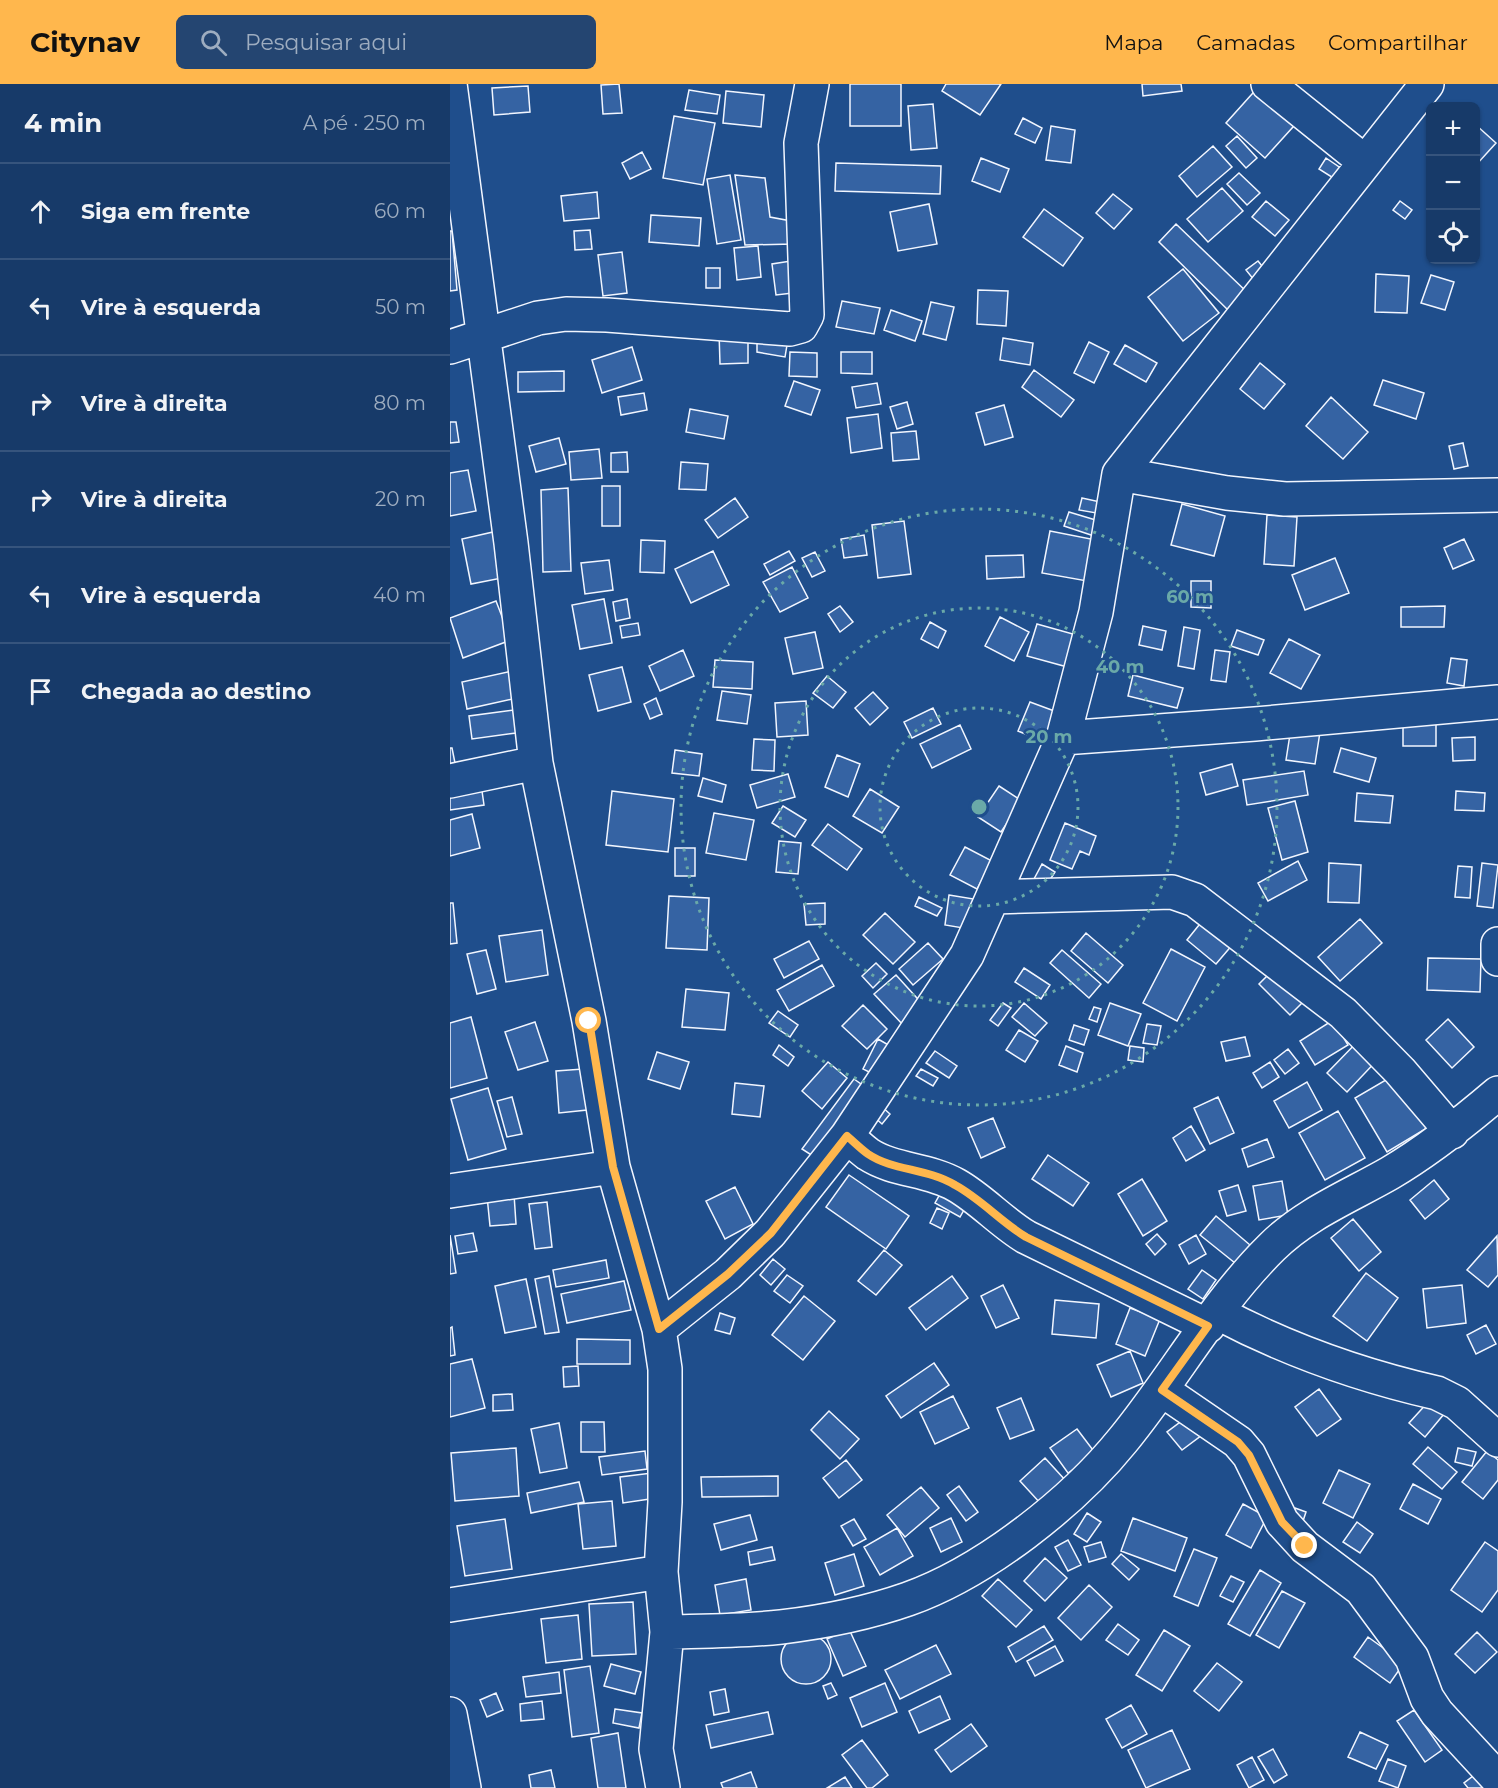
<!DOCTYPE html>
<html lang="pt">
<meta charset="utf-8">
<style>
:root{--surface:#173a69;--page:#244571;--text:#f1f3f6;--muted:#9eadc0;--line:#36547d;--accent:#ffb74d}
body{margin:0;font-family:Montserrat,sans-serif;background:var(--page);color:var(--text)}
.controls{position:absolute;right:18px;top:18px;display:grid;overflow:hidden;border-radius:9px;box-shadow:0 2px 4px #0004}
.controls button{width:54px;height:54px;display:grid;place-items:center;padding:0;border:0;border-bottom:2px solid var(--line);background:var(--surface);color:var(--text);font:30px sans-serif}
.stop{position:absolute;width:18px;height:18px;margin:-14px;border:4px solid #ffb74d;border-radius:50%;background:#fff}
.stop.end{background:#ffb74d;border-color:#fff;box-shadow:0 2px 6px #0008}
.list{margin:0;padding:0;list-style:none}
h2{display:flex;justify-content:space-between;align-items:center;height:78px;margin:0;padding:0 24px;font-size:26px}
h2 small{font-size:20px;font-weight:400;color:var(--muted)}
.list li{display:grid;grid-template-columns:39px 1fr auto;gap:18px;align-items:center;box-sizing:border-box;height:96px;padding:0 24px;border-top:2px solid var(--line)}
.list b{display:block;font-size:22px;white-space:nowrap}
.list em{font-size:20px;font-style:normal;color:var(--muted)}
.icon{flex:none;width:33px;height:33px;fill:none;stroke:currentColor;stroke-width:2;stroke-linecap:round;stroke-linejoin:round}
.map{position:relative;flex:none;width:1048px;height:1704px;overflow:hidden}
header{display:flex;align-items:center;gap:36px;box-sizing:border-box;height:84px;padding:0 30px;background:var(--accent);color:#111}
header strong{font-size:28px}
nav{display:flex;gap:33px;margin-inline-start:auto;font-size:21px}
.search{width:420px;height:54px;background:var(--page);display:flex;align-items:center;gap:15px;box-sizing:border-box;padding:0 21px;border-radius:9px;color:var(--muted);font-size:22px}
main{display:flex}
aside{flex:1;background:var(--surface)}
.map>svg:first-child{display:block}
</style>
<header>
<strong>Citynav</strong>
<div class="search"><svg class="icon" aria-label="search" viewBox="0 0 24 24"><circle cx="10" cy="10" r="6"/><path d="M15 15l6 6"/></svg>Pesquisar aqui</div>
<nav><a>Mapa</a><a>Camadas</a><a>Compartilhar</a></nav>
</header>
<main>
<aside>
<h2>4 min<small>A pé · 250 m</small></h2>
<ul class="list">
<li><svg class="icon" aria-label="ahead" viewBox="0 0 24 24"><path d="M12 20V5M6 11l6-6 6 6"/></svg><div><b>Siga em frente</b></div><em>60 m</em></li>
<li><svg class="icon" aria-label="left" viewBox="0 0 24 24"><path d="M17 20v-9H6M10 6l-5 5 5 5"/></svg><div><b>Vire à esquerda</b></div><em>50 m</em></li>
<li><svg class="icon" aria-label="right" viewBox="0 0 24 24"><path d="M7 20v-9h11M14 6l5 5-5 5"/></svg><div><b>Vire à direita</b></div><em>80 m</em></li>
<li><svg class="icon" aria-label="right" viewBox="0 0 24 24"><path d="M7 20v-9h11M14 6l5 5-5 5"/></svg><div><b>Vire à direita</b></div><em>20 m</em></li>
<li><svg class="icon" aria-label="left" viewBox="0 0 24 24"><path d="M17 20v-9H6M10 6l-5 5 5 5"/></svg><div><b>Vire à esquerda</b></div><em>40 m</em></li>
<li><svg class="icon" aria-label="arrive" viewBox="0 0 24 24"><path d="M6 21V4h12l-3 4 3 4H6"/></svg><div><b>Chegada ao destino</b></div></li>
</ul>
</aside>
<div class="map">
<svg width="1048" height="1704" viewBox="0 0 1048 1704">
<rect width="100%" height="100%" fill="#1f4e8c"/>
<path fill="#3563a3" stroke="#f2f6ff" stroke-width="1.5" d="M169 0 172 29 153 30 151 1Z
M400 0H451V42H400Z
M496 0H551L530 31 492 7Z
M692 0H731L732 7 693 12Z
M811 0 852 33 815 74 776 39Z
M78 2 80 28 44 31 42 4Z
M239 6 270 11 267 30 235 26Z
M276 7 314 11 311 43 273 39Z
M483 20 487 64 461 66 458 22Z
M224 32 265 39 253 101 213 94Z
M573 34 592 44 585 59 565 50Z
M1026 41 1046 59 1027 80 1026 79Z
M601 42 625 46 621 79 596 76Z
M787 52 807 74 796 84 776 62Z
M763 62 782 83 747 113 729 92Z
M192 68 201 85 180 95 172 79Z
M531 74 559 85 550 108 522 97Z
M876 74 895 87 888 97 869 85Z
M386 79 491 82 490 110 385 107Z
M789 89 810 109 797 121 777 100Z
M280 91 291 156 267 160 257 95Z
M285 91 315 94 320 133 341 137 343 160 295 161Z
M772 104 793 127 758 158 737 135Z
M147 108 149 134 114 137 111 112Z
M663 110 682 125 664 145 646 129Z
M816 117 839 136 825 152 802 133Z
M950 117 962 126 955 135 943 126Z
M479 120 487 160 448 167 440 128Z
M594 125 633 154 613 182 573 153Z
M201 131 251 134 249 162 199 158Z
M726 140 800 211 782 230 709 158Z
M140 146 142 165 125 166 124 147Z
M0 147H2L7 206 0 207Z
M308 162 311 193 287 196 284 164Z
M172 168 177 209 153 212 148 171Z
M347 176 351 208 326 211 322 180Z
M808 177 820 192 808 201 796 186Z
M256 184H270V204H256Z
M733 185 769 229 733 257 698 213Z
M926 190 959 192 957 229 925 228Z
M981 191 1004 198 995 226 971 219Z
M528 206 558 207 556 242 527 240Z
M392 217 430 224 424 250 386 243Z
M481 218 504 223 496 256 473 250Z
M441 226 472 237 465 257 434 246Z
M298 247V279L270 280 269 248Z
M307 250 338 255 335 273 307 268Z
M553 254 583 259 580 281 550 276Z
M639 258 659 268 644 299 624 289Z
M675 261 707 279 696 298 664 280Z
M182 263 192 296 152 309 142 276Z
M340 268 367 269V293L339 292Z
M391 268H422V290L391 289Z
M810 279 835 300 814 325 790 305Z
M584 286 624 316 611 333 572 303Z
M114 287V307L68 308V288Z
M933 296 974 309 966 335 924 321Z
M344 297 370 306 361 331 335 322Z
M427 299 431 320 406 324 402 303Z
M194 309 197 326 171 331 168 313Z
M881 313 918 348 893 375 856 342Z
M457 318 463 340 447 345 440 323Z
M554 321 563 353 535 361 526 329Z
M240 325 278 332 274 355 236 348Z
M428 330 432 364 401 369 397 334Z
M0 338H6L9 358 0 359Z
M466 347 469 375 443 377 441 349Z
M109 354 116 380 86 388 79 362Z
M1013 359 1018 382 1004 385 999 362Z
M149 365 152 394 121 396 119 368Z
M177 368 178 388H161V369Z
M231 378 258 380 256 406 229 405Z
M18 386 26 427 0 432V389Z
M152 402H170V442H152Z
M118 404 121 487 93 488 91 406Z
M285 414 298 433 268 454 255 436Z
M632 414 655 419 652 430 629 426Z
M732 420 775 432 764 472 721 461Z
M619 428 649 437 644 452 614 442Z
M817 431 847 433 844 482 814 480Z
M454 437 461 490 428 494 422 441Z
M600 447 646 456 637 497 592 489Z
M43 448 52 494 21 500 12 455Z
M414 451 417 471 394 474 391 455Z
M1014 455 1024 476 1003 485 994 464Z
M191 456 215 457 214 489 190 488Z
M263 467 279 501 241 519 225 485Z
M339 467 345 477 320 491 314 480Z
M365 468 375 487 362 493 352 474Z
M573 471 574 493 537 495 536 472Z
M885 474 899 509 855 526 842 491Z
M159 476 163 506 135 510 131 479Z
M342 483 358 514 330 528 313 498Z
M741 497H761V524L741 523Z
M154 515 162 559 130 565 122 521Z
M177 515 180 534 166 537 163 518Z
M46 517 61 556 13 574 0 534Z
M390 522 403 538 390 548 378 530Z
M995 522 994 543H951V523Z
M550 533 579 548 564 577 535 562Z
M480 538 496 547 488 564 471 555Z
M188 539 190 551 172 554 170 542Z
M587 540 630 552 621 584 577 572Z
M693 542 716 547 712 566 689 561Z
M734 543 750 546 744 585 728 582Z
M787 546 814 556 808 571 781 562Z
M365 548 373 584 343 590 335 554Z
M839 555 870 571 851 605 820 589Z
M233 566 244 592 210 607 199 582Z
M765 566 780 568 776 598 761 596Z
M1001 574 1017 576 1014 602 997 599Z
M265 576 303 578 302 605 263 603Z
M172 583 181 618 148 627 139 591Z
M62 587 67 614 17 625 12 598Z
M683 591 733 604 727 624 678 612Z
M377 592 396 608 383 624 363 609Z
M272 607 301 611 297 640 267 636Z
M423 608 438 624 420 641 405 624Z
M206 614 212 630 200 635 194 620Z
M356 617 358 651 327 653 325 619Z
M580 618 607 628 595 658 568 647Z
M483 624 491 640 462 654 454 638Z
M64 626 66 649 22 655 19 632Z
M953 631H986V662H953Z
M510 641 521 665 482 684 470 660Z
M841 644 870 648 865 680 836 676Z
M1025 653V676L1003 677 1002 654Z
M304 655 325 656 324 687 302 686Z
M0 664H2L6 684 0 685Z
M891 664 926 674 919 698 884 688Z
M225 666 252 670 249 692 222 689Z
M387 671 410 680 398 713 375 703Z
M782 680 788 702 756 711 750 689Z
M854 687 858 711 797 721 793 696Z
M338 690 345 713 307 724 300 701Z
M253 694 276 701 272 718 248 712Z
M549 702 572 717 551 748 528 733Z
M420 705 449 723 432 749 403 732Z
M32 707 34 721 0 726V710Z
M162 707 224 715 218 768 156 761Z
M1006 707 1035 709 1034 727 1005 726Z
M907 709 943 712 940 739 905 737Z
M845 717 858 768 832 776 818 724Z
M333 722 356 736 345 753 322 739Z
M264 729 304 736 296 776 256 769Z
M22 730 30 764 0 772V736Z
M615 739 646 752 639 771 630 767 622 785 600 776Z
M378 740 412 765 397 786 362 761Z
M329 757 351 759 348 790 326 788Z
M515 763 542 777 527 805 500 791Z
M225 764H245V792H225Z
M848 777 857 796 818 817 808 799Z
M879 779 911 781 909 819 878 818Z
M1032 779 1048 781 1043 824 1027 822Z
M592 780 605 788 596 802 584 795Z
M1008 782 1022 783 1020 814 1005 813Z
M499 811 530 816 525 846 495 841Z
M219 812 259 814 257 866 216 864Z
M469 813 492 824 487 832 465 822Z
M0 819H3L7 859 0 860Z
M375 819V840L356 841 354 820Z
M435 829 465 858 443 880 413 851Z
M910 835 932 859 890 897 868 873Z
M753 836 783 860 766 880 737 856Z
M92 846 98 891 56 898 49 852Z
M636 849 673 881 658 899 621 867Z
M359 857 369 875 334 894 324 875Z
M478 859 493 875 463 901 449 885Z
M721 865 755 883 727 937 693 919Z
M36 866 46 905 27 910 17 870Z
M612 866 651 900 639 914 600 879Z
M978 874 1031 875 1030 908 977 906Z
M426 879 437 890 423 904 412 892Z
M372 881 384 902 339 927 327 906Z
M828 881 859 912 840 931 809 900Z
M574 884 600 901 591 915 565 898Z
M446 891 476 924 454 942 424 910Z
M236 905 279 909 275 946 232 943Z
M553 919 561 924 548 942 540 936Z
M574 919 597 939 585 952 562 933Z
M660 919 691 930 678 962 648 951Z
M413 921 437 945 417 965 392 942Z
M644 923 651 925 647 938 639 935Z
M328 927 348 941 340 953 319 939Z
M21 933 37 994 0 1004V939Z
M998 935 1024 963 1002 984 976 956Z
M883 936 898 961 865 981 850 957Z
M85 938 98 977 68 986 55 948Z
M697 940 711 942 707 961 693 959Z
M624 941 639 946 634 961 619 956Z
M569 946 588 957 575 978 556 966Z
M795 953 800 972 776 977 771 958Z
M912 953 931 972 897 1008 877 989Z
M428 955 442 963 427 992 413 985Z
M329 961 344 973 338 982 323 971Z
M616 962 633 969 627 988 609 981Z
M680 962 694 964 693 978 678 976Z
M838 965 849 979 835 990 824 976Z
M485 967 507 982 499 994 476 979Z
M207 968 239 978 230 1005 198 995Z
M378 978 397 994 372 1025 352 1007Z
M820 978 829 993 812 1004 803 989Z
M133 985 137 1026 109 1029 106 987Z
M471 985 488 994 483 1002 466 992Z
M946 990 977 1044 937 1068 905 1014Z
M404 995 418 1005 366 1074 352 1065Z
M857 998 872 1026 839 1044 824 1017Z
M285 999 314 1002 310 1033 282 1030Z
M38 1004 56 1065 18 1076 1 1015Z
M62 1013 72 1050 57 1053 47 1017Z
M768 1013 784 1049 760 1060 744 1024Z
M430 1021 440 1030 432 1040 422 1031Z
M888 1027 915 1074 875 1096 849 1049Z
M543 1034 555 1063 531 1074 518 1044Z
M741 1042 755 1066 736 1077 723 1054Z
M817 1055 824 1073 798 1083 792 1065Z
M598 1071 639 1099 623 1122 582 1095Z
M399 1091 459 1132 436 1165 376 1123Z
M692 1095 717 1137 693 1152 668 1110Z
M984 1096 999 1115 975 1135 960 1116Z
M832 1097 838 1131 809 1136 803 1102Z
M788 1101 796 1127 777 1132 769 1107Z
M285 1103 303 1140 275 1155 256 1117Z
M494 1103 519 1117 510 1133 485 1119Z
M64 1110 66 1140 40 1142 37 1112Z
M97 1118 102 1163 85 1165 79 1120Z
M487 1124 499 1129 492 1145 480 1139Z
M766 1132 800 1161 785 1179 750 1151Z
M903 1135 931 1168 909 1187 881 1154Z
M23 1149 27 1167 8 1170 5 1152Z
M707 1150 716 1160 705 1171 696 1160Z
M0 1151 6 1189 0 1190Z
M746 1151 756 1170 739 1180 729 1161Z
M1047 1152 1048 1191 1038 1203 1017 1186Z
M434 1166 452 1181 426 1211 408 1197Z
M323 1175 335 1185 321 1201 310 1191Z
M156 1176 159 1194 106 1203 103 1186Z
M752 1186 766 1196 753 1215 738 1205Z
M916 1189 948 1214 917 1257 883 1232Z
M337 1191 353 1202 340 1219 324 1207Z
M99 1192 109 1248 95 1250 85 1195Z
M502 1192 518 1214 476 1246 459 1224Z
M76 1195 86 1243 55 1249 45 1202Z
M174 1197 181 1226 117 1239 111 1210Z
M553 1201 569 1234 546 1244 531 1212Z
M1012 1201 1016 1239 977 1244 973 1205Z
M354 1212 385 1237 353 1276 322 1251Z
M605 1216 649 1220 646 1254 602 1250Z
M680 1224 710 1235 695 1272 666 1260Z
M270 1229 285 1234 280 1250 265 1246Z
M1036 1241 1046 1260 1026 1270 1017 1251Z
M2 1243 5 1271 0 1272V1244Z
M127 1255 180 1256V1280H127Z
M680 1267 693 1299 661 1313 647 1281Z
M22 1275 35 1324 0 1333V1280Z
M484 1279 499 1301 451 1334 436 1312Z
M128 1282 129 1302 114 1303 113 1283Z
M869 1305 891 1335 867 1352 845 1323Z
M62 1310 63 1326 43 1327V1311Z
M503 1312 519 1344 485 1360 470 1328Z
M571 1314 584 1346 560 1355 547 1324Z
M979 1317 994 1330 975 1353 959 1339Z
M379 1327 409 1355 390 1375 361 1346Z
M741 1330 756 1348 732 1366 717 1348Z
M131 1338H154L155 1368H131Z
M109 1339 117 1384 90 1389 81 1345Z
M627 1345 646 1370 618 1389 600 1364Z
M978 1363 1007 1388 992 1405 963 1380Z
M66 1364 69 1412 5 1417 1 1369Z
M1008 1364 1026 1368 1022 1382 1005 1378Z
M195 1367 197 1385 152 1391 149 1373Z
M1037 1367 1048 1376V1396L1033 1415 1012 1398Z
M595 1374 616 1397 591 1420 570 1397Z
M396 1376 412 1396 389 1414 373 1394Z
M889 1386 920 1400 903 1434 873 1419Z
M210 1388 213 1413 173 1419 170 1393Z
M328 1392V1412L252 1413 251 1393Z
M129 1398 134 1418 81 1429 77 1409Z
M963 1400 991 1415 978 1440 950 1425Z
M509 1402 528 1428 516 1437 497 1411Z
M471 1403 489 1424 455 1453 437 1431Z
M162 1417 166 1462 133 1465 128 1420Z
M793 1420 817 1433 801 1464 776 1451Z
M845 1424 856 1428 852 1440 840 1437Z
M637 1429 651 1438 637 1458 624 1450Z
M300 1431 307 1456 271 1466 264 1440Z
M501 1434 512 1458 491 1468 480 1444Z
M683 1434 737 1454 725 1487 671 1467Z
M55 1435 62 1485 15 1492 7 1442Z
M404 1435 416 1455 403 1462 391 1442Z
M907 1438 923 1450 910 1469 893 1458Z
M447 1444 463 1472 430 1491 414 1463Z
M618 1456 631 1481 618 1487 605 1463Z
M651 1458 656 1473 639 1478 634 1463Z
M1035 1458 1048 1467V1506L1032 1528 1001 1506Z
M322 1463 325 1476 300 1481 298 1468Z
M744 1465 767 1474 748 1522 724 1512Z
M404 1470 414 1502 385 1511 375 1479Z
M671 1470 689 1485 679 1496 662 1480Z
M595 1474 617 1494 595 1517 574 1497Z
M810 1486 831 1499 800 1552 778 1540Z
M781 1492 794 1498 783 1518 770 1512Z
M296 1495 301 1526 270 1531 265 1501Z
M548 1495 582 1526 566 1543 532 1512Z
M639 1501 662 1523 631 1556 608 1534Z
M832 1507 855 1519 829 1564 806 1551Z
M183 1518 186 1570 142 1572 139 1520Z
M128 1531 132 1575 96 1579 91 1535Z
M668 1540 689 1556 678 1571 656 1556Z
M594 1542 603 1556 566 1578 558 1563Z
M399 1545 416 1582 393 1592 377 1555Z
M714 1546 740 1562 712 1607 686 1591Z
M1027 1548 1047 1568 1025 1589 1005 1570Z
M331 1575a25 25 0 1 1 50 0a25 25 0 1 1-50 0Z
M918 1553 954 1579 940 1599 904 1573Z
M486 1561 501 1590 450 1615 435 1586Z
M605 1562 613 1577 585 1592 577 1577Z
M767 1579 792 1598 769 1627 744 1607Z
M161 1580 191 1588 185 1610 154 1602Z
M140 1582 149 1649 122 1653 114 1586Z
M109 1588 111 1609 76 1613 73 1593Z
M381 1599 387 1611 378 1615 373 1602Z
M435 1599 447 1628 412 1643 400 1614Z
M275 1605 279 1628 264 1631 260 1608Z
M46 1609 53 1626 37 1633 30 1616Z
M490 1612 500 1635 469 1649 459 1627Z
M92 1617 94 1635 71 1637 70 1620Z
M681 1621 697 1650 672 1664 656 1635Z
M165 1625 192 1629 189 1644 163 1639Z
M964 1626 992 1666 975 1678 947 1637Z
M318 1628 323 1650 261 1664 256 1641Z
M521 1640 537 1662 501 1688 485 1666Z
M722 1646 740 1685 696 1704 678 1666Z
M910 1648 938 1661 926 1685 898 1673Z
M168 1649 176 1704H148L141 1654Z
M412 1656 438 1691 422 1704H417L392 1671Z
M823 1665 837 1691 824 1699 808 1673Z
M802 1673 814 1696 799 1704 787 1681Z
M938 1675 956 1682 948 1704 929 1697Z
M1032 1685 1047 1704H1018L1014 1699Z
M101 1686 105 1704H81L79 1691Z
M301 1688 307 1704H273L271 1699Z
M395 1693 402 1704H377Z"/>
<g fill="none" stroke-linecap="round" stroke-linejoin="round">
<defs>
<path id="minor" d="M0 0 61 459 86 679 139 937 163 1083 209 1245 215 1285V1418L211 1488 217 1548 206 1665 213 1704
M818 0 915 78
M0 263 88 234 116 230 157 231 340 245 351 242 357 231 351 59 362 0
M669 390 777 409 835 415 1048 411
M613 654 805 640 1048 618
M0 697 86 679
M543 813 722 808 745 816 893 929 950 987 1002 1048
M1048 860V875
M397 1052C404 1058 411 1065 418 1070 444 1087 478 1085 506 1101 531 1115 551 1138 576 1153L758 1242
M0 1107 163 1083
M768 1229C836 1265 912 1292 987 1309L1007 1319 1048 1356
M209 1245 278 1190 320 1149 397 1052 517 871 613 654 646 528 669 390 977 0
M712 1306 788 1358 799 1371 832 1438 855 1463 911 1505 962 1574 977 1614 987 1629 1048 1695
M0 1521 211 1488
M217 1548C255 1547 294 1547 331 1543 373 1538 418 1529 458 1515 534 1488 622 1419 673 1356 724 1294 764 1220 822 1163 855 1130 900 1112 940 1089 979 1066 1014 1038 1048 1009
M0 1630 14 1704"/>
</defs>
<use href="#minor" stroke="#f2f6ff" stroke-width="36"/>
<use href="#minor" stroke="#1f4e8c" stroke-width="33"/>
</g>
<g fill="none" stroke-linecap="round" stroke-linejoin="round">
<path stroke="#ffb74d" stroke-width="8" d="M139 937 163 1083 209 1245 278 1190 321 1149 397 1052C404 1058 411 1065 418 1070 443 1087 477 1084 505 1101 531 1115 551 1138 576 1153L758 1242 712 1306 788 1358 799 1371 832 1438 855 1462"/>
</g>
<g fill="none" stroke="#6aa9a8" stroke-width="3" stroke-dasharray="3 6">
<circle cx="529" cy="723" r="99"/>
<circle cx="529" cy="723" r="199"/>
<circle cx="529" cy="723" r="298"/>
</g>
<circle cx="529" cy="723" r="9" fill="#6aa9a8" stroke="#1f4e8c" stroke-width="3"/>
<g font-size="18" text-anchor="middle" font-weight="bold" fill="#6aa9a8" stroke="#1f4e8c" stroke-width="4.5" stroke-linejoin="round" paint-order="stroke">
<text x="740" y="519">60 m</text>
<text x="670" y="589">40 m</text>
<text x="599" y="659">20 m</text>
</g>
</svg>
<div class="controls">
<button>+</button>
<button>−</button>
<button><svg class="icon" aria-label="locate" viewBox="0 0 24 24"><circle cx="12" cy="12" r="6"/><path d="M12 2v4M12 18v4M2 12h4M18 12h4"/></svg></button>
</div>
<div class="stop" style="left:139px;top:937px"></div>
<div class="stop end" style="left:855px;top:1462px"></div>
</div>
</main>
